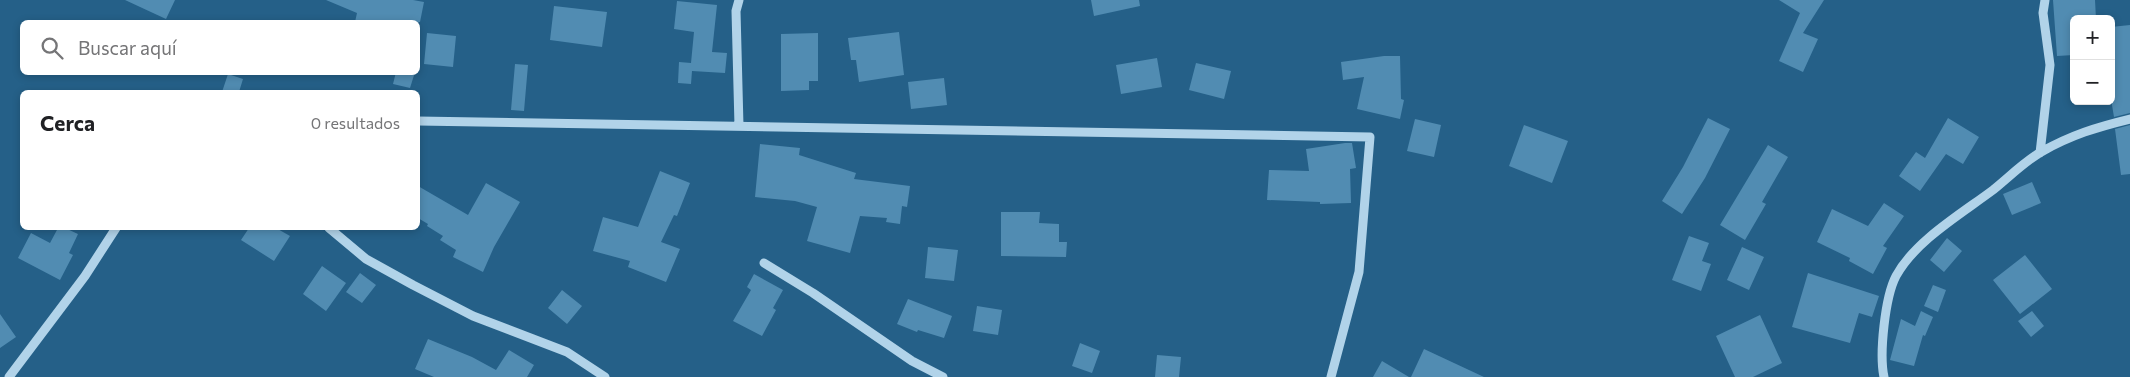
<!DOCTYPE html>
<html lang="es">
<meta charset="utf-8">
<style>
:root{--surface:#fff;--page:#f6f6f6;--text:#202124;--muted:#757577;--line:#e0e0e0}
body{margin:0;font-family:Commissioner,sans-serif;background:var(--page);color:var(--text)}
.controls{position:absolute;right:15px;top:15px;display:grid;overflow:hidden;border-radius:8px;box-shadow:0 2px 8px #0003}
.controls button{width:45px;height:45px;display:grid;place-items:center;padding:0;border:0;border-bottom:1px solid var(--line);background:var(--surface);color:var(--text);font:25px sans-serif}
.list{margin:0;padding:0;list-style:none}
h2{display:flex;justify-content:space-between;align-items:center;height:65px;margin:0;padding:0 20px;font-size:21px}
h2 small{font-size:16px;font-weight:400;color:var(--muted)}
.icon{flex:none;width:28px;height:28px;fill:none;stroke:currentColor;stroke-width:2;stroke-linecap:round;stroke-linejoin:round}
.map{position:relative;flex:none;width:2130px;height:377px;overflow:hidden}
.search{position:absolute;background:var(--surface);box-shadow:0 2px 8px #0003;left:20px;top:20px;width:400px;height:55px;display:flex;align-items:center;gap:12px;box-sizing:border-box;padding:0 18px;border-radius:8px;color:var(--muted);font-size:19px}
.panel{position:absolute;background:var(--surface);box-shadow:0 2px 8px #0003;left:20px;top:90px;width:400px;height:140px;border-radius:8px}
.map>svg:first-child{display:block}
</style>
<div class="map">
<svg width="2130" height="377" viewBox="0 0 2130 377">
<rect width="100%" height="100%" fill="#256088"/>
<path fill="#518cb2" d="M125 0H175L166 19Z
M326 0H413L424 2 420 22H355L357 13Z
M1091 0H1139L1140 6 1094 16Z
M1779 0H1824L1803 33 1818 39 1803 72 1779 61 1800 13Z
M2053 0H2095L2096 19H2074V55L2057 56Z
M677 1 717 5 712 52 727 53 725 73 692 71 691 84 678 83 679 62 691 63 694 32 674 29Z
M554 6 607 12 602 47 550 40Z
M2130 25V113L2114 117 2111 99V27Z
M899 32 904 75 859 82 856 60H851L848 38Z
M427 33 456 36 453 67 424 64Z
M818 33V81H809V90L781 91V34Z
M1384 56H1400L1401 99 1404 100 1400 119 1357 109 1364 77 1343 80 1341 62Z
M1157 58 1162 87 1121 94 1116 65Z
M1196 63 1231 71 1224 99 1189 90Z
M515 64 528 65 524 111 511 110Z
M396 72H415L410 88 393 84Z
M228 74 243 79 239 92H222Z
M944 78 947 105 911 109 908 82Z
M1708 118 1730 129 1705 178 1682 214 1662 201 1683 167Z
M1948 118 1979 137 1963 164 1946 154 1920 191 1899 176 1916 152 1925 158Z
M1415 119 1441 125 1434 157 1407 151Z
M1524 125 1568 141 1552 183 1509 166Z
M2130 125V174L2121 175 2115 129Z
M1345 143H1352L1356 168 1350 169 1351 203 1320 204V202L1267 200 1269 170 1309 171 1306 149Z
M760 144 800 148 799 155 856 173 854 179 910 186 907 207 902 206 900 224 886 222 887 218 860 216 850 253 807 241 817 207 795 201 755 197Z
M1768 145 1788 157 1762 202 1766 204 1745 240 1720 225Z
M660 171 690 183 677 216 674 215 661 242 680 249 666 282 628 267 630 261 593 251 603 217 638 227Z
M2032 182 2041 203 2012 215 2003 194Z
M486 183 520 202 494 247 483 272 453 257 456 250 440 240 443 236 427 226 428 224 418 218V186L468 215Z
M1884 203 1904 216 1883 246 1887 248 1873 274 1849 261 1850 258 1817 242 1832 209 1868 226Z
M1001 212H1040L1039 223 1059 224V242H1067L1066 257 1001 256Z
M58 228H65L78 234 69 253 73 255 60 280 18 258 31 233 50 243Z
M249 228H276L290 236 274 261 241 240Z
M1689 236 1709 243 1702 261 1711 264 1701 291 1672 280Z
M1947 238 1962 251 1944 272 1930 260Z
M928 247 958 250 954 281 925 278Z
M1742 247 1764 257 1749 290 1727 280Z
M2025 255 2052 289 2020 314 1993 280Z
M322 266 346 283 326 311 303 294Z
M360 273 376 285 362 303 346 292Z
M1808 273 1879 296 1872 317 1859 313 1850 343 1792 327Z
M754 274 783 290 773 308 776 310 762 336 733 321 751 290 747 287Z
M1933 285 1946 290 1938 312 1924 306Z
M562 290 582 306 567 324 548 308Z
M908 299 952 316 944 338 918 330 917 332 897 324Z
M977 306 1002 310 998 335 973 331Z
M1921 311 1933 317 1925 336 1923 335 1914 366 1890 360 1901 319 1915 326Z
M2032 311 2044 326 2031 337 2018 321Z
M0 314 16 337 0 348Z
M1760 315 1782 363 1753 377H1735L1716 336Z
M428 339 472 357 496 370 509 350 534 365 527 377H434L415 369Z
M1080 343 1100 351 1092 373 1072 366Z
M1424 349 1484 377H1411Z
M1157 355 1181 357 1179 377H1155Z
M1382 361 1409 377H1373Z"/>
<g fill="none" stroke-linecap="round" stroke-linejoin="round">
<path stroke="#b1d3e9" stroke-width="9" d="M418 121 1370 137 1359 272 1331 377
M739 126 736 11 739 0
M2040 153 2050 65 2043 13 2045 0
M329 228 366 259 413 285 473 316 567 352 605 377
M764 263 813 293 912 361 943 377
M9 377 85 276 116 228
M1884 377C1879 354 1885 297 1896 276 1915 241 1961 214 1993 190 2008 178 2024 162 2041 152 2071 135 2097 127 2130 119"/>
</g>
</svg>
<div class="controls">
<button>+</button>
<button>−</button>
</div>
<div class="search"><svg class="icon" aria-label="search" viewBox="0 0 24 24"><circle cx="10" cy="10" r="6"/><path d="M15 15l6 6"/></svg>Buscar aquí</div>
<section class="panel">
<h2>Cerca<small>0 resultados</small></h2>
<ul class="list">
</ul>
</section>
</div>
